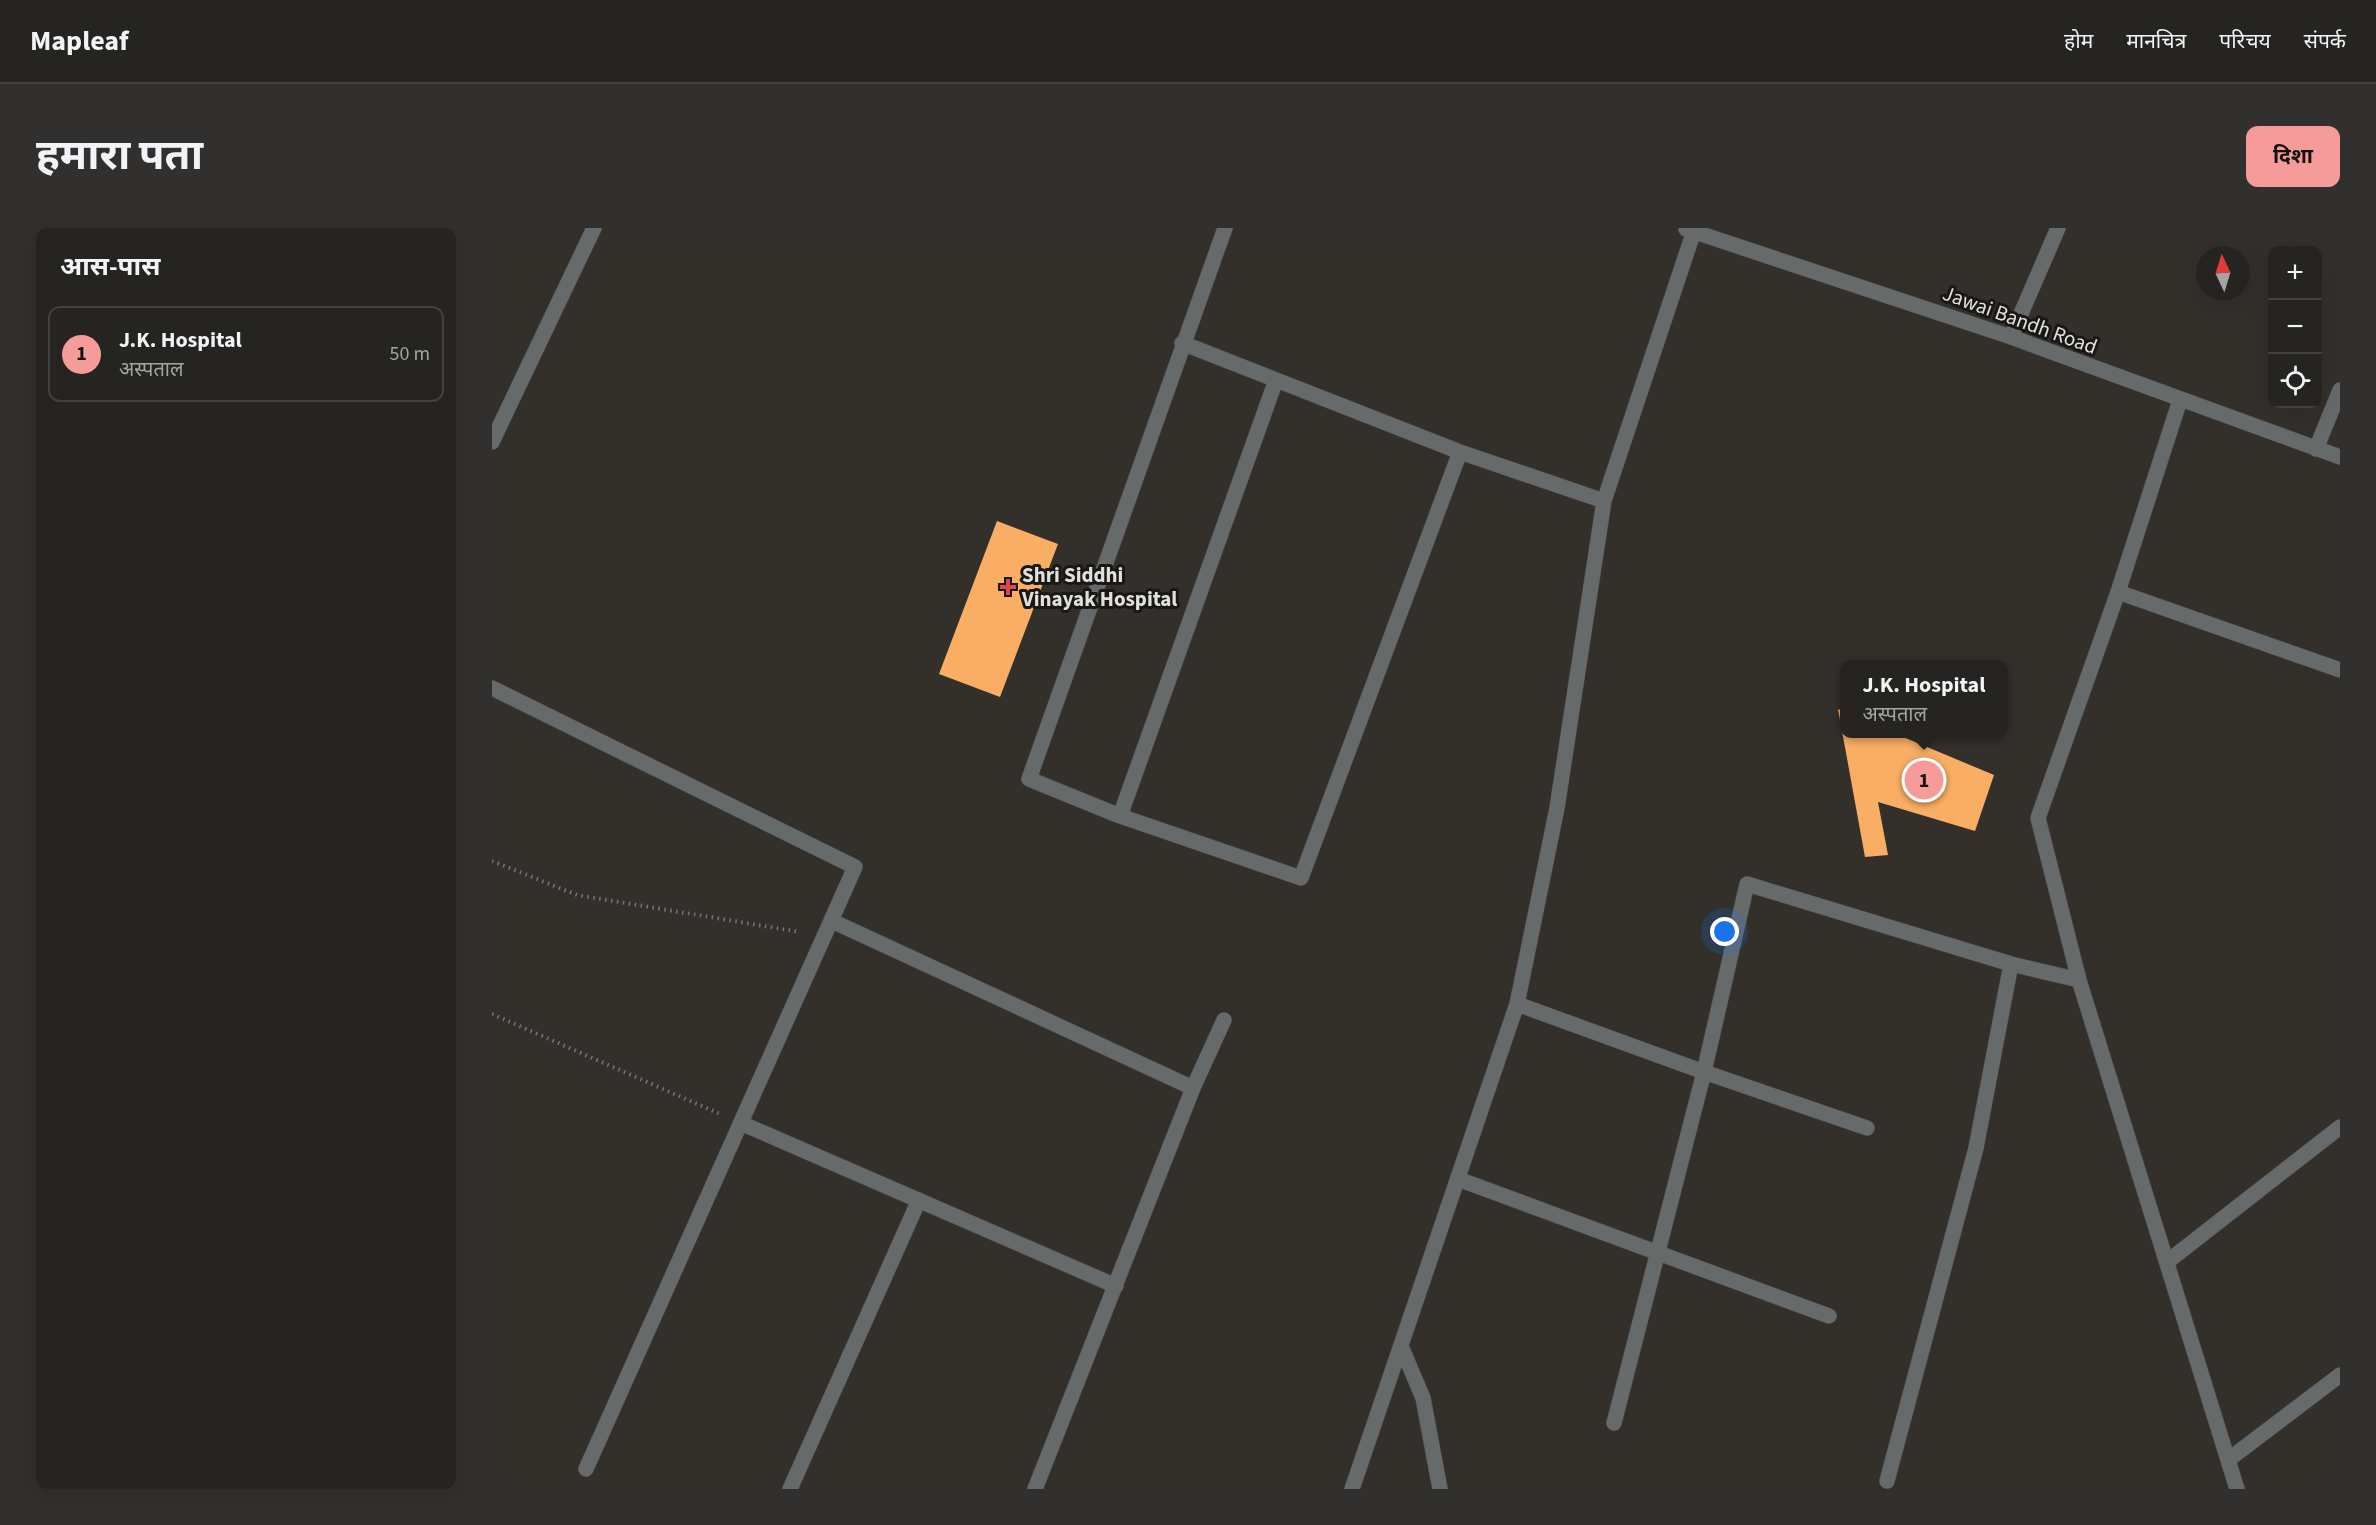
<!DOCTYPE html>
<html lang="hi">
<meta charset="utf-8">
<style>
:root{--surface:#262421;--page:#32302e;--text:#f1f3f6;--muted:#a4a4a5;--line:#42413f;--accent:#f59b99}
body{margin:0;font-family:"Source Sans 3","Noto Sans Devanagari",sans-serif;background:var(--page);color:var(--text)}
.controls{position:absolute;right:18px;top:18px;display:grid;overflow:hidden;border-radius:12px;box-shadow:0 6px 24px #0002}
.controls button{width:54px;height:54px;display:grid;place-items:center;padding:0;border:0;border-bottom:2px solid var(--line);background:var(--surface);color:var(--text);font:30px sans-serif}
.compass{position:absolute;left:1704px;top:18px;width:54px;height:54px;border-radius:50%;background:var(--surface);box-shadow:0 6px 24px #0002;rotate:356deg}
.you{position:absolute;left:1233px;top:704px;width:21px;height:21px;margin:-15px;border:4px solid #fff;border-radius:50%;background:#1a73e8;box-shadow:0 0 0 9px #1a73e833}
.badge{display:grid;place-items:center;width:39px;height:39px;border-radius:50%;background:var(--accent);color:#111;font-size:20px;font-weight:700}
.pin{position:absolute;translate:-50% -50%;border:3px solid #fff;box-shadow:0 2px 6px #0006}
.popup{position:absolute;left:1348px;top:432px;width:168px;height:78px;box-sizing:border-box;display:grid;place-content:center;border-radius:12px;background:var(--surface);filter:drop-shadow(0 2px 4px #0005);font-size:20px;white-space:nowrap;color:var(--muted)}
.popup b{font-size:22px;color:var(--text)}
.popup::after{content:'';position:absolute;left:50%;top:100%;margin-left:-12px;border:12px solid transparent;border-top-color:var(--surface)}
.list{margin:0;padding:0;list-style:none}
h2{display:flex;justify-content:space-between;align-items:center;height:78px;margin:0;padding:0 24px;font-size:26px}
h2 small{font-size:20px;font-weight:400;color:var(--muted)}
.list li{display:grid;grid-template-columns:39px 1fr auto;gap:18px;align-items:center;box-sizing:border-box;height:96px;margin:0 12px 12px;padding:0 12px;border:2px solid var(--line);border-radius:12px}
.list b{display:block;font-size:22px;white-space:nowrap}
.list p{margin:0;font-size:20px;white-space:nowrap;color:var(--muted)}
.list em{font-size:20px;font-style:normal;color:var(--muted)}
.icon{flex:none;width:33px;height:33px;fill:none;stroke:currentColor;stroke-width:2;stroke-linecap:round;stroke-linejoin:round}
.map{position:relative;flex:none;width:1848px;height:1261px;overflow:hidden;border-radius:12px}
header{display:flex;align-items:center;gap:36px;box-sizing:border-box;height:84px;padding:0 30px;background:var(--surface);border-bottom:2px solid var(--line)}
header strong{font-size:28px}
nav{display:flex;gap:33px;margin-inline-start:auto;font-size:21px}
.intro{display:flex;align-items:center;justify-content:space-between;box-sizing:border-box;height:144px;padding:0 36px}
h1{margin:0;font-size:42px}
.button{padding:15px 27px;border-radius:12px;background:var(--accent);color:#111;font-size:21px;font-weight:700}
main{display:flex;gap:36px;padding:0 36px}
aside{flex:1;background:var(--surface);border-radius:12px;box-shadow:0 6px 24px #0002}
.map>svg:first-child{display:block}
</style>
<header>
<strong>Mapleaf</strong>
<nav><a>होम</a><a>मानचित्र</a><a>परिचय</a><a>संपर्क</a></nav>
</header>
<div class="intro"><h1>हमारा पता</h1><a class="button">दिशा</a></div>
<main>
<aside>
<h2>आस-पास<small></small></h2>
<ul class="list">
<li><span class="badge">1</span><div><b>J.K. Hospital</b><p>अस्पताल</p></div><em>50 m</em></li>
</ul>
</aside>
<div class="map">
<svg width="1848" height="1261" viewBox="0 0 1848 1261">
<rect width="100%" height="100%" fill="#33302c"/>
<path fill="#f9ae64" d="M505 293 566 316 508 469 447 446Z
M1346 481 1352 484V506H1404L1502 547 1483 603 1386 574 1396 627 1373 629Z"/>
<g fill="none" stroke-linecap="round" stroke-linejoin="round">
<defs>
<path id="minor" d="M733 0 537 551 628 588 809 650 968 224
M1194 1 1519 109 1848 229
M1519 109 1566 0
M690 115 968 224 1112 273
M1688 172 1626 364 1546 590 1587 752 1745 1261
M0 214 102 0
M1824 221 1848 162
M1626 364 1848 442
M0 460 363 639 94 1241
M628 588 784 152
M340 693 701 860
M1025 776 1212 844 1375 900
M251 896 624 1058
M966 951 1337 1088
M1675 1034 1848 899
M909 1118 931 1170 948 1261
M1122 1195 1212 844 1255 656 1519 736 1587 752
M1736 1232 1848 1147
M1395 1253 1484 920 1519 736
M298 1261 427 972
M543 1261 701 860 732 792
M860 1261 1025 776 1065 580 1112 273 1202 3"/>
</defs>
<use href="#minor" stroke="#4f4c48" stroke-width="16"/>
<path stroke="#777572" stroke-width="4" stroke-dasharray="1.5 4.5" stroke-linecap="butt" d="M0 633 85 667 308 704
M0 786 228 886"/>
<use href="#minor" stroke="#676a6b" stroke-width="15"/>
</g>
<path fill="#e0444e" stroke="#191816" stroke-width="2" d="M513 350h6v6h6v6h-6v6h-6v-6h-6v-6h6z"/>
<g text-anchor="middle" stroke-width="6" stroke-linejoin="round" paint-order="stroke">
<g font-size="21" fill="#e1e0dd" stroke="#191816">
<text transform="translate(1528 92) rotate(20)" y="7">Jawai Bandh Road</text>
</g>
<g font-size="21" font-weight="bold" fill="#e1e0dd" stroke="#191816" text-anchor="start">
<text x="530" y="354">Shri Siddhi<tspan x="530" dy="24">Vinayak Hospital</tspan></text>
</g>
</g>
</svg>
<div class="controls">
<button>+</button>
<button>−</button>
<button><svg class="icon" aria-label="locate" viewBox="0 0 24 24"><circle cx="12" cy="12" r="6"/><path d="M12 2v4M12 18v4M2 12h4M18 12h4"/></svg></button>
</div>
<svg class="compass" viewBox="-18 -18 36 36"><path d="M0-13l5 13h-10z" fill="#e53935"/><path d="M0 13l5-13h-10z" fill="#a4a4a5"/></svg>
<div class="you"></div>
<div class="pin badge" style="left:1432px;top:552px">1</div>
<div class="popup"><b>J.K. Hospital</b>अस्पताल</div>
</div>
</main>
